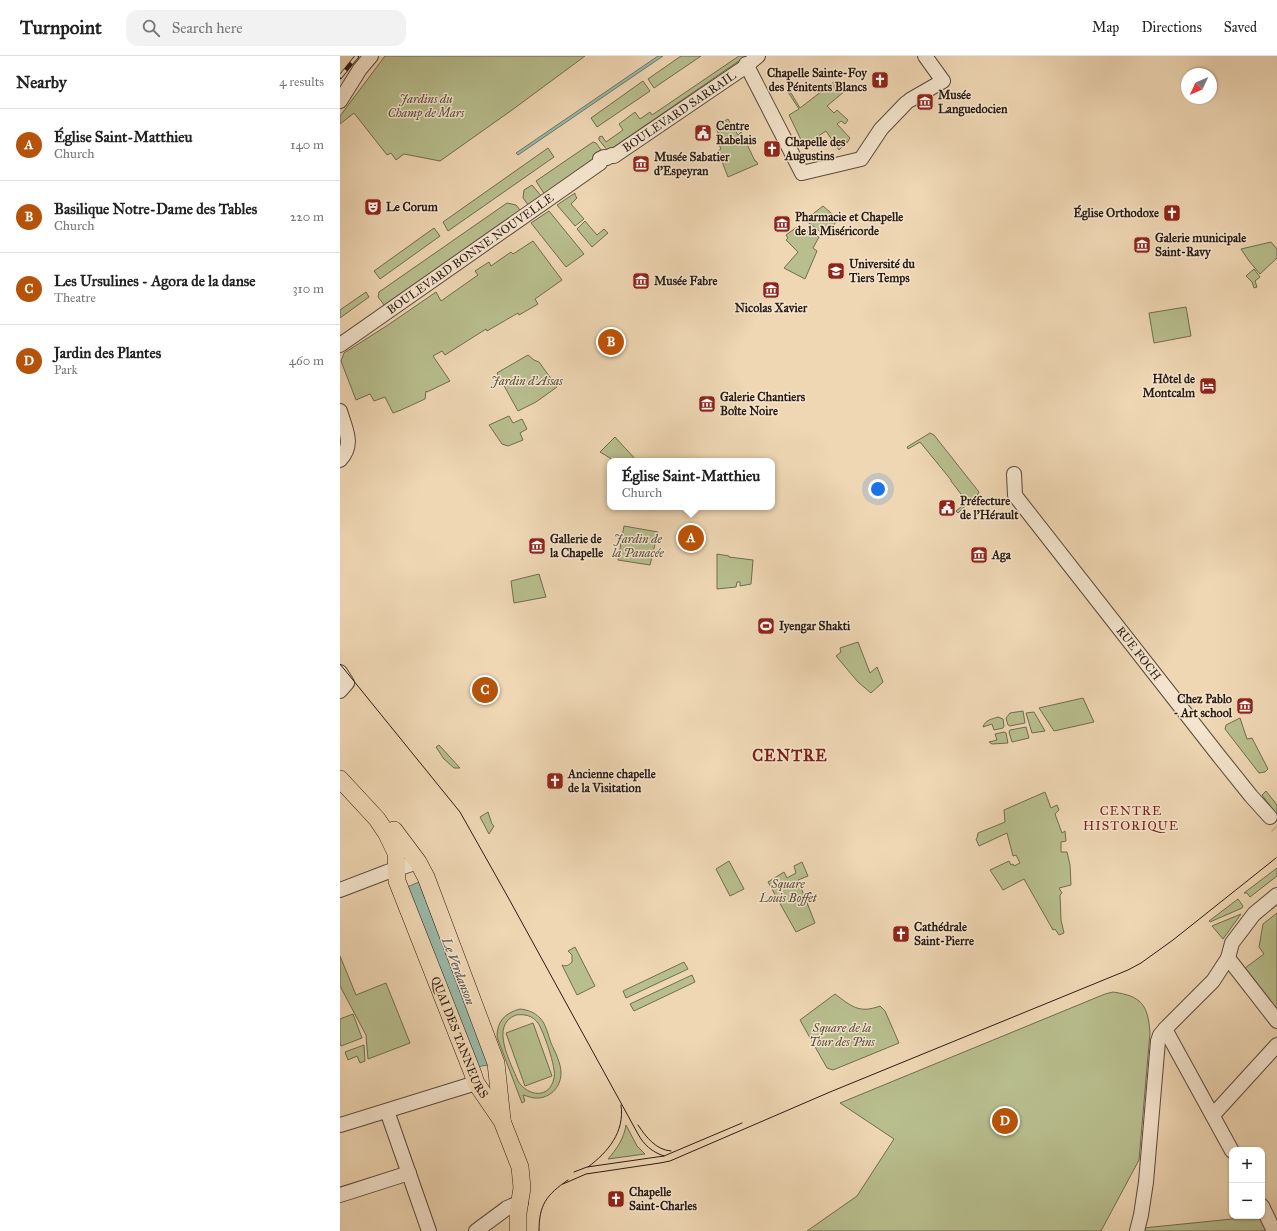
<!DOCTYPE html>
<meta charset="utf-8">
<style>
:root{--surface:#fff;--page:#f2f2f2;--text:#222;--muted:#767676;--line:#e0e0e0;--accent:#b45309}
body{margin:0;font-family:"IM FELL Great Primer",serif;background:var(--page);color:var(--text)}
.controls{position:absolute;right:12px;bottom:12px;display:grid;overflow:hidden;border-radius:8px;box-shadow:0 1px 3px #0004}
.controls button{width:36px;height:36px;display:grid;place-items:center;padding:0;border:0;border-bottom:1px solid var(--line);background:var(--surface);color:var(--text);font:20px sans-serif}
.compass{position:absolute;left:841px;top:12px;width:36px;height:36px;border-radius:50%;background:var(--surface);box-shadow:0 1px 3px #0004;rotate:226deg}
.you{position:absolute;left:538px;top:433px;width:14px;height:14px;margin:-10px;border:3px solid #fff;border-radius:50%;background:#1a73e8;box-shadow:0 0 0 6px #1a73e833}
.badge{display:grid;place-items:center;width:26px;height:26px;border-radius:50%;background:var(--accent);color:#fff;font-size:13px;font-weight:700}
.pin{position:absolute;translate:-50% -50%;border:2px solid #fff;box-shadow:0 1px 4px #0006}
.popup{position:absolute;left:267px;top:402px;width:168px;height:52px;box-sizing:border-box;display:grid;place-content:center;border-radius:8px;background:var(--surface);filter:drop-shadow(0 1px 3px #0005);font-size:13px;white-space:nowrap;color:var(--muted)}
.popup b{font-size:15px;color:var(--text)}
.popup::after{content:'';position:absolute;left:50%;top:100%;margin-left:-8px;border:8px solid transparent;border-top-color:var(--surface)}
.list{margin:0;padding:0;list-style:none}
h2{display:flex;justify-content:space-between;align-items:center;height:52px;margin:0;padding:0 16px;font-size:17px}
h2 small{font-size:13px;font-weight:400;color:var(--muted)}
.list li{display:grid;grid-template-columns:26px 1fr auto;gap:12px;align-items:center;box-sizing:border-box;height:72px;padding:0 16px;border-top:1px solid var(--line)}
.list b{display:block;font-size:15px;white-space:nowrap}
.list p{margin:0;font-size:13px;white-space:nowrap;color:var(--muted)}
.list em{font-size:13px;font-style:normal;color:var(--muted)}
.icon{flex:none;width:22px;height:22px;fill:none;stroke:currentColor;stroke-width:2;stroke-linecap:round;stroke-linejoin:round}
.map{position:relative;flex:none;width:937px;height:1175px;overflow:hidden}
header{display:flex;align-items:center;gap:24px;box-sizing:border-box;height:56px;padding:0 20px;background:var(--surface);border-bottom:1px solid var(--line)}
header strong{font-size:19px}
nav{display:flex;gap:22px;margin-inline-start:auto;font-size:14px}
.search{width:280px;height:36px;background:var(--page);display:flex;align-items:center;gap:10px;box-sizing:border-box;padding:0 14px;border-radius:12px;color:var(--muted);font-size:15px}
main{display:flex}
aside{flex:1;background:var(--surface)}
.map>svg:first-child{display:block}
</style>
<header>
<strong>Turnpoint</strong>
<div class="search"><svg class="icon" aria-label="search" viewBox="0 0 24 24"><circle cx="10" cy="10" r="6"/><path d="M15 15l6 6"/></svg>Search here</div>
<nav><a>Map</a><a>Directions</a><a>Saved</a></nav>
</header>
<main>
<aside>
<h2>Nearby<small>4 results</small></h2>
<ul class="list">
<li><span class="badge">A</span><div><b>Église Saint-Matthieu</b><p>Church</p></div><em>140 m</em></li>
<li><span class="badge">B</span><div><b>Basilique Notre-Dame des Tables</b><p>Church</p></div><em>220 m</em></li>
<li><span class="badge">C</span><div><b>Les Ursulines - Agora de la danse</b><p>Theatre</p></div><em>310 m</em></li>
<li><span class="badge">D</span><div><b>Jardin des Plantes</b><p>Park</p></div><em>460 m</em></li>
</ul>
</aside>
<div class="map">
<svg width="937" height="1175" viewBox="0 0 937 1175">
<rect width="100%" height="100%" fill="#efd7b4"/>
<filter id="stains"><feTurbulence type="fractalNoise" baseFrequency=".005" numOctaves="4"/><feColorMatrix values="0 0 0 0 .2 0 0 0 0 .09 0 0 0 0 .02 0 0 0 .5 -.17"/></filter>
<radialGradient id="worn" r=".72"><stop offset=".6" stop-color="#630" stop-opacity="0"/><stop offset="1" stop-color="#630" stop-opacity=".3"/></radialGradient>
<path fill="#b8be8e" stroke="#706c51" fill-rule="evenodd" d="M45 0H245L172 54 100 105 64 98 56 104 51 97 47 99 14 57 0 68V60Z
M341 0H361L314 32 308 23Z
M399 0H406L268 95 259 84V81L262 80 266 86 283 74 279 68 295 56 300 63 310 56 312 59Z
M303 25 310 35 257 71 251 62Z
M495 25 505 35 487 50 494 57 497 54 508 64 505 68 501 65 497 68 510 82 507 87 506 85 502 86 503 90 499 94 486 75 471 85 469 82 462 86 449 59 459 53 448 36 451 37 460 52Z
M388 63 398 79 401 76 415 105H416L418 108 388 121 378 95 381 93 376 81 379 79 375 70Z
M253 86 256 87 264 98 205 139 196 125Z
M208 92 214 101 108 175 103 166Z
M192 129 202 141 189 150 183 142 184 134Z
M235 137V139L237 142 231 148 244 163 235 170 217 149Z
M167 147 176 149 180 154 179 157 45 250 38 241 39 236Z
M483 150 498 163 486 180 465 164Z
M209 155 244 198 226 211 191 167Z
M245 165 257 179 264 173 268 177 252 191 237 173Z
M457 171 479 181 473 192 477 195 465 223 444 212 458 196 446 184 448 182 446 179Z
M94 172 100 180 40 223 34 215Z
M193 185 222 224 195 243 198 248 179 259 178 257 147 275 146 273 105 299 102 295 93 300 110 325 87 336 86 335 85 343 61 354 53 357 45 341 34 345 30 338 16 344 1 305 4 297 48 269 96 236 101 245 138 219 135 215 149 206 151 210 171 196 173 198Z
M931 186 937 193V202L920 218 909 205 901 193Z
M914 213 920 221 915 225 917 231 914 232 912 226 906 220Z
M26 236 29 241 0 262V254Z
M846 251 851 280 814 287 809 257Z
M188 299 194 304 199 306 217 331 196 346 178 355 157 317Z
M169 360 173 367 182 363 187 373 180 377 183 384 168 390 162 388 149 369Z
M590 377 594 379 639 436 638 438 618 457 616 455 627 446 611 425V424L607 419 580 386 568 393 567 391Z
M275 381 297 405H272L270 402 260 396Z
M284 470 318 476 310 509 278 504Z
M377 498 389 500V501L413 504 411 528 400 530V526H397L396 531 377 533Z
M199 518 206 541 174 547 171 525Z
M518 586 530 617 537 611 543 626 531 637 518 626 496 600 501 596 500 592Z
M743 642 754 666 714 675 699 652Z
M683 655 685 667 670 670 668 669 666 662 670 657Z
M694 656 705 675 692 677 686 657Z
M658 661 663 663 664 670 663 672 654 674 652 668 643 671C645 664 652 663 658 661Z
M900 662 907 683 912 682 928 713 925 716 919 717 885 673 886 669Z
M686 671 689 682 672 686 669 676 670 674Z
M664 676 666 677 668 687 652 688 649 686 657 684 655 678Z
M99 689 120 712H114L104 703 96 691Z
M926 735 937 749V759L922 739Z
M705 736 711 752 717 749 719 754 715 758 722 777 725 775 726 785 721 786V796H727L730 809 731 829 719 832 722 837 720 839 721 864 724 877 719 879 715 873 713 874 684 823 663 834 650 814 669 805 671 809 673 808 674 810 680 807 676 799 673 800 667 777 639 790 636 783 637 782 638 777 665 766 664 754Z
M148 756 152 768 154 770 149 778 140 761Z
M389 805 404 833 390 840 376 813Z
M462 806 468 820 458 824 475 867 456 876 428 826 444 816 447 822 456 817 454 810Z
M937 812V820L910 841 907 837H904Z
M898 843 903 850 902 852 870 866 869 865Z
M937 857V953L905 912 924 898 919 891 923 868Z
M901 858 883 883 872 870Z
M235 891 255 930 237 939 222 909C226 911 229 909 232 906V899L228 895Z
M0 900 16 939 46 927 70 987 28 1003 26 979 0 930Z
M344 906 348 913 286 942 283 935Z
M352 919 355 926 294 955 290 948Z
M773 936C801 940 808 948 810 977L799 1104 761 1175H467L517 1140 554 1083 500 1047 765 938Z
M495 938C511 950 519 958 540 950L545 955 559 987 493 1014 487 1012 460 964Z
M180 953C188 954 194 956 200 962 206 968 208 979 211 987 215 996 221 1007 221 1017 221 1031 210 1043 195 1042 192 1042 187 1040 183 1039L185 1045 182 1047 157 981C157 965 165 957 180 953ZM176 959C184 958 192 959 198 967 203 974 217 1013 214 1022 210 1043 188 1041 178 1025 171 1007 149 969 176 959Z
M13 958 22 982 1 990 0 987V963Z
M193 967 212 1020 185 1030 166 977Z
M24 989 25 1005 20 1007 17 1000 8 1004 5 996Z
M286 1069 297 1090 305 1098 268 1103C277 1093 284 1082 286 1069Z
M922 1160 927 1175H803V1172Z"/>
<path fill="#9abaa9" stroke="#6d7a6d" d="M318 0H323L178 99 176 97Z
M79 826 149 1009 141 1010 139 1012 67 831Z"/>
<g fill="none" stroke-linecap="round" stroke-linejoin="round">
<path stroke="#c7b194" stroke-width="14" stroke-dasharray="14 7" stroke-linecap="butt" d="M936 770 937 771"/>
<defs>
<g id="minor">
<path d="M406 8 462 117 521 103 541 73 566 47"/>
<path d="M570 44 603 25 585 0"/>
<path d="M0 45 20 13 31 0"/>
<path id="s1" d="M0 289 260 107V103L264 101 267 102 272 99 274 100 405 11 418 0"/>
<path d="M0 355C5 373 15 388 0 404"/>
<path id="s2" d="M674 418 675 439 677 442 879 700 911 740 930 761"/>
<path d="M0 616 7 627 0 635"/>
<path d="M0 834 47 816 78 806"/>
<path d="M888 902 937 965"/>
<path d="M825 973 892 1095"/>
<path d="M47 1055 89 1175"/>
<path d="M873 1059 937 989"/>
<path d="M0 1069 136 1027"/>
<path d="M0 1139 69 1117"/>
<path d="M922 1150 934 1175"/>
<path d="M136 1175 167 1152 181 1146"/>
<path d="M797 1175 801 1159 806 1126 818 985 820 979 828 970 873 925 888 902 892 887 914 858 937 839"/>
</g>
<g id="major">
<path id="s3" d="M0 723 37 763 47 778 56 797 57 825 133 1018 136 1027 162 1065 180 1111 182 1132 178 1157V1175"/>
<path d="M54 774 78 806 86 821 156 1007 162 1063"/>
</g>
</defs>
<use href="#minor" stroke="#5a4a3c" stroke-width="16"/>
<use href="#major" stroke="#291b14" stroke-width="18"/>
<use href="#minor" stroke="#f5e5ce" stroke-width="14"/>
<use href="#major" stroke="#efd7b4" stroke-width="17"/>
<path stroke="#291b14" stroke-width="1" d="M0 608 120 756 169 843 298 1078C304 1089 312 1096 324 1100
M298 1069C306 1081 316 1094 331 1095
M248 1111C268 1096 285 1076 281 1049
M234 1116 247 1111 324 1100 402 1067
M223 1128 246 1118 320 1107 330 1105 490 1036 788 914 801 907 833 884 936 802
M199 1175C199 1149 206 1139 228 1124"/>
<defs>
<path id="rail" d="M0 21 17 0"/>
</defs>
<use href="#rail" stroke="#291b14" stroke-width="4.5"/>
<use href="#rail" stroke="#f5e5ce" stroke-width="3" stroke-dasharray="9" stroke-linecap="butt"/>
</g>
<defs>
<symbol id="church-square" viewBox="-11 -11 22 22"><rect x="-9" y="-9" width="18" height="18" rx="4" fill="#8f2418" stroke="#f5e5ce"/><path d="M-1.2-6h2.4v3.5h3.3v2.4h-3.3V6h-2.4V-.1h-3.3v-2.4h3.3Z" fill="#fff"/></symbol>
<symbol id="museum-square" viewBox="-11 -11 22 22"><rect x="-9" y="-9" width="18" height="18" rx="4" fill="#8f2418" stroke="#f5e5ce"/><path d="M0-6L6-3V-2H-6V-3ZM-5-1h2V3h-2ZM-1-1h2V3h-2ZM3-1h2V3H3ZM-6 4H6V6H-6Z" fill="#fff"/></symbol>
<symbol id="civic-square" viewBox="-11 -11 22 22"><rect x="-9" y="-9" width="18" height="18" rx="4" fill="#8f2418" stroke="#f5e5ce"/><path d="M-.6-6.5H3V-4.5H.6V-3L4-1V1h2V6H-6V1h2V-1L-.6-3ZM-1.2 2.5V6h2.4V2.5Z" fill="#fff"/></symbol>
<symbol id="theatre-square" viewBox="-11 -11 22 22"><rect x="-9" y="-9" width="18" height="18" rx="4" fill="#8f2418" stroke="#f5e5ce"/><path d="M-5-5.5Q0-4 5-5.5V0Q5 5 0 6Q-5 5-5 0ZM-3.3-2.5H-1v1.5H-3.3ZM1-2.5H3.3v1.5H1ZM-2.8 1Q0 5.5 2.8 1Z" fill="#fff"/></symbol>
<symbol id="university-square" viewBox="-11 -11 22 22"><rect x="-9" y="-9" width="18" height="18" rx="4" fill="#8f2418" stroke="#f5e5ce"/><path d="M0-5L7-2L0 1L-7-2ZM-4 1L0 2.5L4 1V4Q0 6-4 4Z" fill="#fff"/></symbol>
<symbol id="hotel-square" viewBox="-11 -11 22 22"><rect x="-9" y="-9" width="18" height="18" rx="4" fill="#8f2418" stroke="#f5e5ce"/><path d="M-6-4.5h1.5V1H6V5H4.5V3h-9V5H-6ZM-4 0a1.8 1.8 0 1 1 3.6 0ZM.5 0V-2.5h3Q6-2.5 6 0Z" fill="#fff"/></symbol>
<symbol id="stadium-square" viewBox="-11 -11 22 22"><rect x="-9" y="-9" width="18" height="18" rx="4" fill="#8f2418" stroke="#f5e5ce"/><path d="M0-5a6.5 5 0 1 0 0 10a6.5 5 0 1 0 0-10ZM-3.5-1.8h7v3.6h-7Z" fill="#fff"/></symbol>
</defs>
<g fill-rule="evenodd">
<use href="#church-square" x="530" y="14" width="20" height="20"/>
<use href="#museum-square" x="575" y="36" width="20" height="20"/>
<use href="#civic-square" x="353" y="67" width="20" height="20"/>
<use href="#church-square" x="422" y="83" width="20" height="20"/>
<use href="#museum-square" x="291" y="98" width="20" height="20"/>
<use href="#theatre-square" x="23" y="141" width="20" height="20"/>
<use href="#church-square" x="822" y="147" width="20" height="20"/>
<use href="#museum-square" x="432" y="158" width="20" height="20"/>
<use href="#museum-square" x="792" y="179" width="20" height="20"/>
<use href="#university-square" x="486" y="205" width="20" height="20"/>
<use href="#museum-square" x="291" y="215" width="20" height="20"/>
<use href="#museum-square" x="421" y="224" width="20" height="20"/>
<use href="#hotel-square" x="858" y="320" width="20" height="20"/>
<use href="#museum-square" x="357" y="338" width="20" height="20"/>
<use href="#civic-square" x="597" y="442" width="20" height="20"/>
<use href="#museum-square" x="187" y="480" width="20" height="20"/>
<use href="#museum-square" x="629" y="489" width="20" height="20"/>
<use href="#stadium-square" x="416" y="560" width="20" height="20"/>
<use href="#museum-square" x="895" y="640" width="20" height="20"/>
<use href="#church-square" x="205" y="715" width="20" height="20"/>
<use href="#church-square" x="551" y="868" width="20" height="20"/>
<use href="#church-square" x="266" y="1133" width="20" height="20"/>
</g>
<g text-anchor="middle" stroke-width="3" stroke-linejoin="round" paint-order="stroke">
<g font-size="12" font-weight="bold" fill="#291b14" stroke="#f5e5ce" text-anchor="start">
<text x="527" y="21" text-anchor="end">Chapelle Sainte-Foy<tspan x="527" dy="14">des Pénitents Blancs</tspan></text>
<text x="598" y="43">Musée<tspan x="598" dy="14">Languedocien</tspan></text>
<text x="376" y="74">Centre<tspan x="376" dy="14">Rabelais</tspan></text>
<text x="445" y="90">Chapelle des<tspan x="445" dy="14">Augustins</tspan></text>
<text x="314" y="105">Musée Sabatier<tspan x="314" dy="14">d'Espeyran</tspan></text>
<text x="46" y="155">Le Corum</text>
<text x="819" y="161" text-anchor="end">Église Orthodoxe</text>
<text x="455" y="165">Pharmacie et Chapelle<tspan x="455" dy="14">de la Miséricorde</tspan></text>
<text x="815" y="186">Galerie municipale<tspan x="815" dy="14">Saint-Ravy</tspan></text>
<text x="509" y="212">Université du<tspan x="509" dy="14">Tiers Temps</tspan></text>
<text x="314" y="229">Musée Fabre</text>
<text x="431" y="256" text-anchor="middle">Nicolas Xavier</text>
<text x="855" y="327" text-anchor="end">Hôtel de<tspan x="855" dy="14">Montcalm</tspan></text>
<text x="380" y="345">Galerie Chantiers<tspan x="380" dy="14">Boîte Noire</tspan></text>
<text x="620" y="449">Préfecture<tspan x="620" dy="14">de l'Hérault</tspan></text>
<text x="210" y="487">Gallerie de<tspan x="210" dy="14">la Chapelle</tspan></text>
<text x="652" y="503">Aga</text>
<text x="439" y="574">Iyengar Shakti</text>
<text x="892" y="647" text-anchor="end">Chez Pablo<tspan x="892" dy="14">- Art school</tspan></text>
<text x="228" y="722">Ancienne chapelle<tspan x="228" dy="14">de la Visitation</tspan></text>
<text x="574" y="875">Cathédrale<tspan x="574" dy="14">Saint-Pierre</tspan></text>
<text x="289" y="1140">Chapelle<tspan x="289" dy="14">Saint-Charles</tspan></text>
</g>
<g font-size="12" font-style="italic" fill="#544c39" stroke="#f5e5ce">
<text x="86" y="47">Jardins du<tspan x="86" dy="14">Champ de Mars</tspan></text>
<text x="187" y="329">Jardin d'Assas</text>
<text x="298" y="487">Jardin de<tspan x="298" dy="14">la Panacée</tspan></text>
<text x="448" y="832">Square<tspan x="448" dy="14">Louis Boffet</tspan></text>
<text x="502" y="976">Square de la<tspan x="502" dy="14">Tour des Pins</tspan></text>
</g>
<g font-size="12" fill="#291b14" stroke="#f5e5ce">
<text dy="4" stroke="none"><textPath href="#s1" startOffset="416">BOULEVARD SARRAIL</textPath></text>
<text dy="4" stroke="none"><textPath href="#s1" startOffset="159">BOULEVARD BONNE NOUVELLE</textPath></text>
<text dy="4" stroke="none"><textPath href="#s2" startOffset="222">RUE FOCH</textPath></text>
<text dy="4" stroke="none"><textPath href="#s3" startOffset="290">QUAI DES TANNEURS</textPath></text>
</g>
<g font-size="13" letter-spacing="1" fill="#7a1f14" stroke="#f5e5ce">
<text x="791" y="759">CENTRE<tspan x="791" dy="15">HISTORIQUE</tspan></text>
</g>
<g font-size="13" font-style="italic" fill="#4b4b41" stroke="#f5e5ce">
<text transform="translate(119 915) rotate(69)" y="5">Le Verdanson</text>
</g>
<g font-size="16" font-weight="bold" letter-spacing="1" fill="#7a1f14" stroke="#f5e5ce">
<text x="450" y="705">CENTRE</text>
</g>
</g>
<rect width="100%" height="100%" filter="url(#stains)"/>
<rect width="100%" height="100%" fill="url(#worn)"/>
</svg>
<div class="controls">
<button>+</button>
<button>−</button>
</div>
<svg class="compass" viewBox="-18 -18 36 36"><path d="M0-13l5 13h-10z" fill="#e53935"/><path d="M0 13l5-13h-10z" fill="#767676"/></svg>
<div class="you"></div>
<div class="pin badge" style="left:351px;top:482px">A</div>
<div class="popup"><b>Église Saint-Matthieu</b>Church</div>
<div class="pin badge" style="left:271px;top:286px">B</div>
<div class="pin badge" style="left:145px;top:634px">C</div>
<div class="pin badge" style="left:665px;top:1065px">D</div>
</div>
</main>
